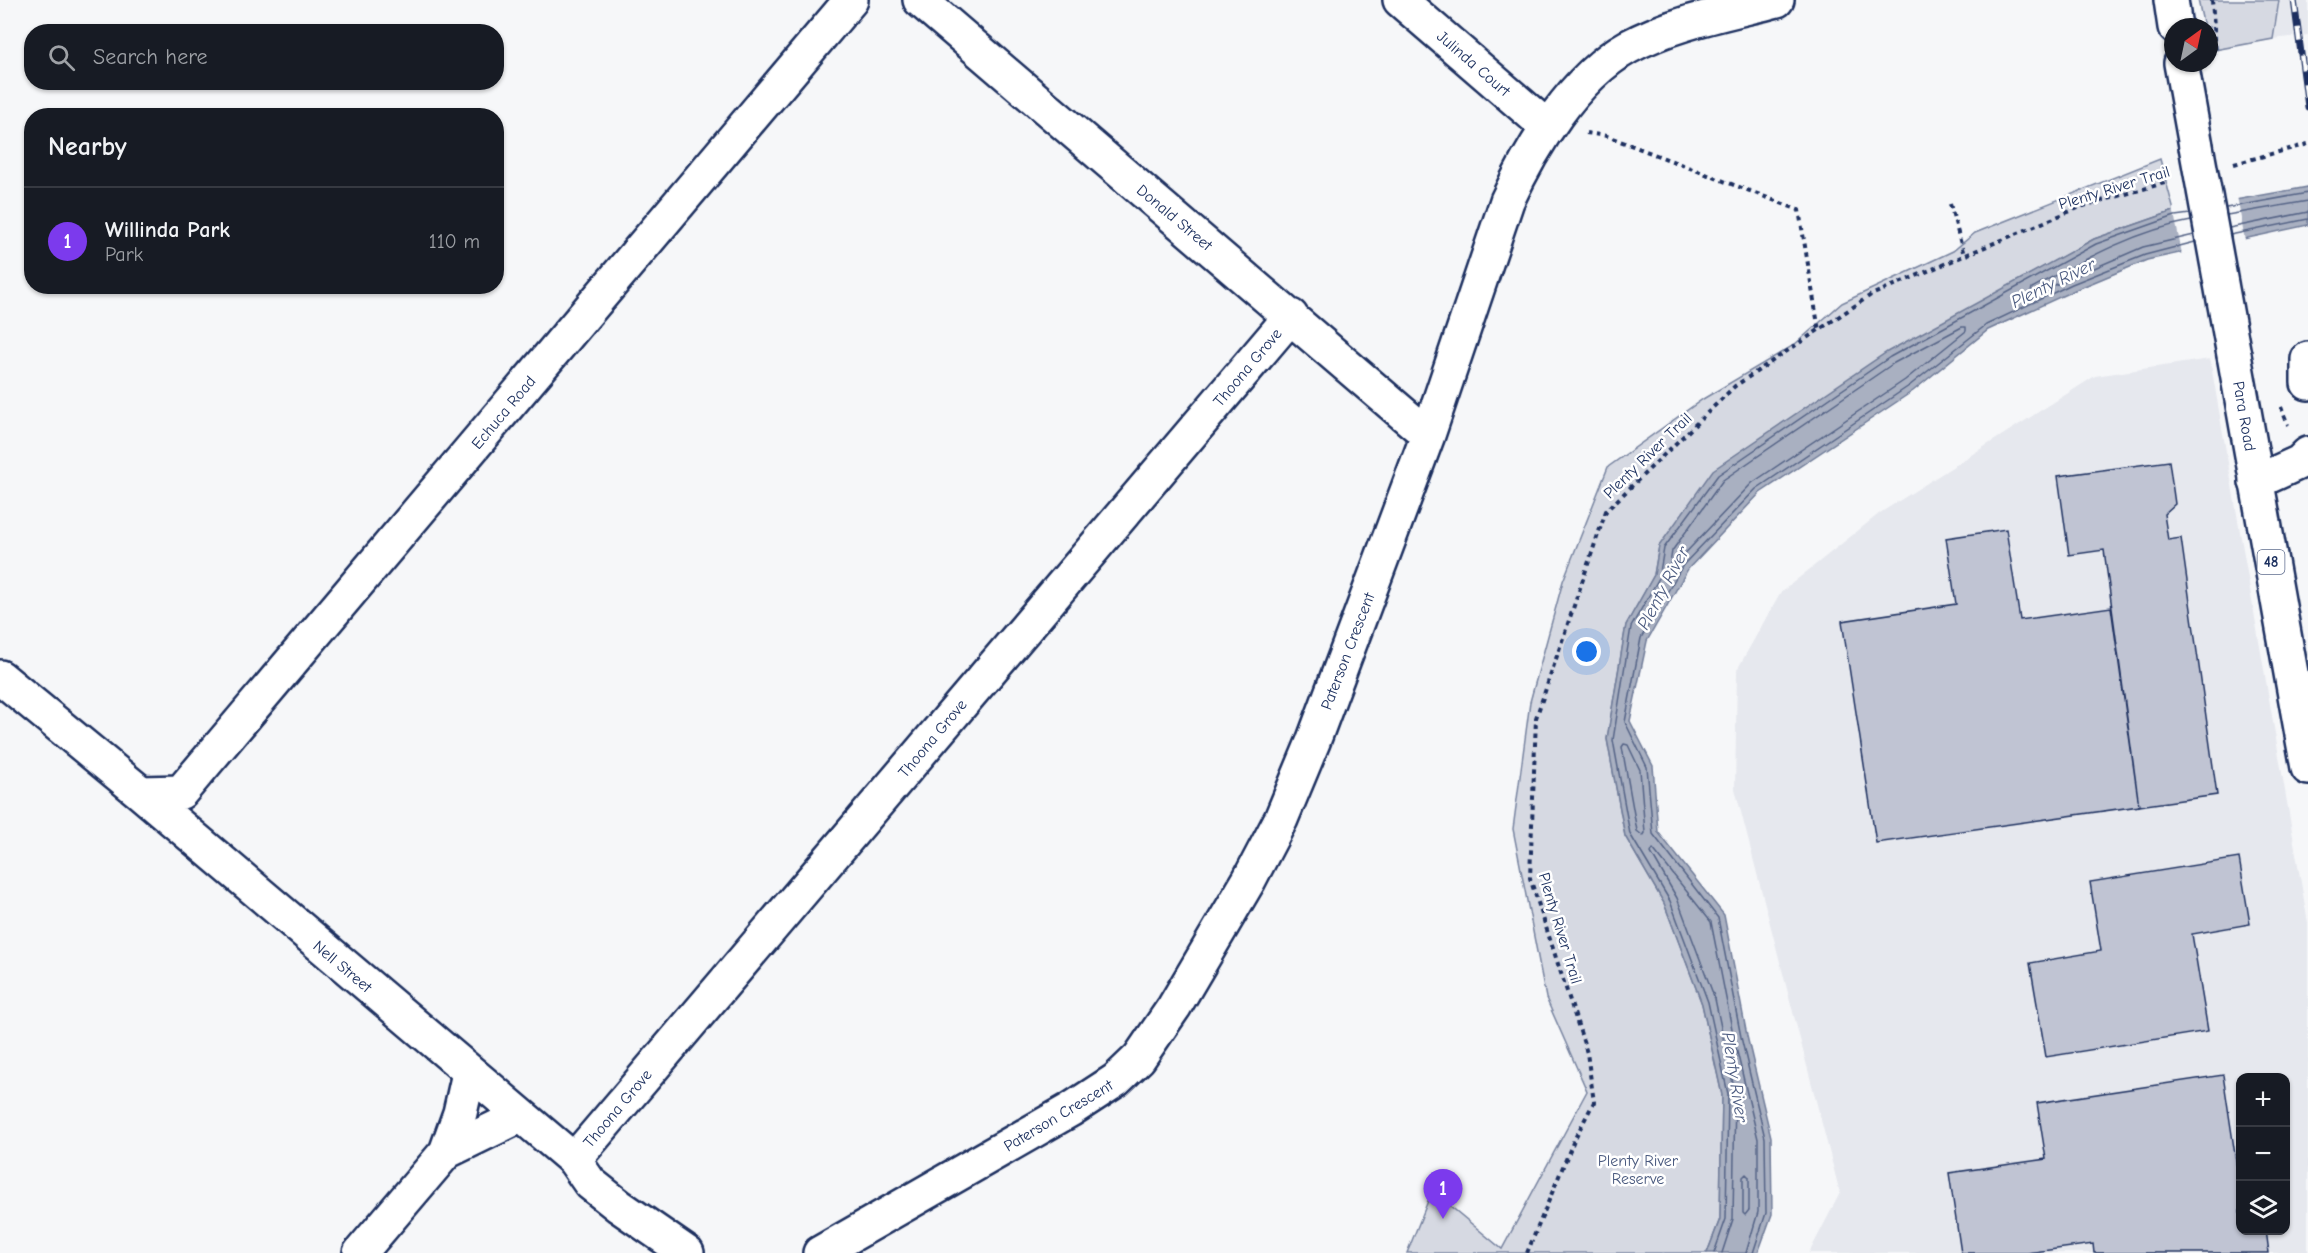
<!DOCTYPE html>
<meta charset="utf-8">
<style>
:root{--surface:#171b24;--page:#242831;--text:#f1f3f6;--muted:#9ea1a6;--line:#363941;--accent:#7c3aed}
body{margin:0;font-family:"Comic Neue",sans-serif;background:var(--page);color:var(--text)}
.controls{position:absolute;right:18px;bottom:18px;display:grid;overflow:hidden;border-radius:12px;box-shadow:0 2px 4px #0004}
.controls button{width:54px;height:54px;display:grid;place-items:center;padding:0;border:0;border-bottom:2px solid var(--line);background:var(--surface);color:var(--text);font:30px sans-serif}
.compass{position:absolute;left:2164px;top:18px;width:54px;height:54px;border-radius:50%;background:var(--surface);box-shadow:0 2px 4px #0004;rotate:33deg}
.you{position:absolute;left:1587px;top:652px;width:21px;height:21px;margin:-15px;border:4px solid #fff;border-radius:50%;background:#1a73e8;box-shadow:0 0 0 9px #1a73e833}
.badge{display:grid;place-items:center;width:39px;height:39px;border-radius:50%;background:var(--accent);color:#fff;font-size:20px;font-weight:700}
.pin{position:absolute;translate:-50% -50px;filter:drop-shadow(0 2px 3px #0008)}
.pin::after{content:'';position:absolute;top:32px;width:21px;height:18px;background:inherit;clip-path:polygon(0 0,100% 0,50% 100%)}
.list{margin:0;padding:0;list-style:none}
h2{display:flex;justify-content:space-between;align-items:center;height:78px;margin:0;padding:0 24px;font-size:26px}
h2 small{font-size:20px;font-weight:400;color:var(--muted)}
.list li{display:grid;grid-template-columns:39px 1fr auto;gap:18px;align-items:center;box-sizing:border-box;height:108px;padding:0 24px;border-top:2px solid var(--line)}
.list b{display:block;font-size:22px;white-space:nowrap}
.list p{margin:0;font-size:20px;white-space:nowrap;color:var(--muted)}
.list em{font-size:20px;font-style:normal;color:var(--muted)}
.icon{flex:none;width:33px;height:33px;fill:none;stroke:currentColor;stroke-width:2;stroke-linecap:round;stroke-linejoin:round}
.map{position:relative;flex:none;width:2308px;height:1253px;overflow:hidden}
.search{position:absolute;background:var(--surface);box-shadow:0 2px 4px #0004;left:24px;top:24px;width:480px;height:66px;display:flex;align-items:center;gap:15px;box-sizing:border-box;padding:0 21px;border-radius:24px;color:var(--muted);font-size:22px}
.panel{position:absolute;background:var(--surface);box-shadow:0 2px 4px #0004;left:24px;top:108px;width:480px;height:186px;border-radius:24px}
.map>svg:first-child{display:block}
</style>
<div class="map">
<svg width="2308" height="1253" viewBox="0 0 2308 1253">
<rect width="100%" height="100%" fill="#f6f7f9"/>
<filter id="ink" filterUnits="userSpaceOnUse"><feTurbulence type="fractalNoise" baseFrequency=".0167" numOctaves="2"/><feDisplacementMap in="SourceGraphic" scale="12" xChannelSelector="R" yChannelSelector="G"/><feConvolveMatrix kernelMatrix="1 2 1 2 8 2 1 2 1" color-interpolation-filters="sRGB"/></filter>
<g filter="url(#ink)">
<path fill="#e6e8ee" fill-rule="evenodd" d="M2279 0H2308V35L2273 39Z
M2210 359 2308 923V1253H1809L1840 1193 1735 789 1737 670 1780 593 1880 513 2095 376ZM2240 1078H2286V1230H2240Z"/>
<path fill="#d6d9e2" stroke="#7884a0" stroke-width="1.5" d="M2198 0H2279L2273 39 2209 51V27H2204Z
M2160 159 2174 211 2094 239 1993 295 1659 546 1654 575 1626 625 1607 739 1625 836 1664 903 1702 1004 1722 1095 1720 1219 1707 1253H1407L1432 1191 1502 1249 1587 1091 1546 998 1513 829 1530 702 1563 581 1608 467 1703 399 1794 345 1842 303 1953 251 1975 233Z"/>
<path fill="#a9b0c1" stroke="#707c99" stroke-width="1.5" d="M2308 187V225L2147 260 2075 290 1988 330 1913 391 1760 493 1688 569 1647 641 1630 721 1653 766 1658 832 1724 915 1747 1036 1771 1137 1772 1214 1758 1253H1707L1720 1219 1722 1095 1702 1004 1664 903 1625 836 1607 739 1626 625 1654 575 1659 546 1713 470 1887 352 2094 239 2174 211Z"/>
<path fill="#f6f7f9" d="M2237 196 2245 241 2182 254 2173 208Z"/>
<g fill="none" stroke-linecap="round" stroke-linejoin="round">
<path stroke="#546386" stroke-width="1.5" d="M2226 208 2308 193
M2227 215 2308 201
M2191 221C2134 231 2082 261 2032 288L2031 292 2034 294 2143 247 2194 235
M2229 228 2308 212
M2230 235 2308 219
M1962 327H1966V331L1905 380 1752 483 1675 564H1670L1672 551 1723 480 1894 363Z
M1624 744 1628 745 1640 770 1645 833 1643 836 1637 831 1622 747Z
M1746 1174 1749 1177V1210L1745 1215 1743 1213V1177Z
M1714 1253 1726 1219 1728 1094 1708 1002 1670 901 1630 834 1613 740 1631 627 1659 578 1664 548 1718 475 1890 357 2096 244 2175 216 2190 214
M1722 1253 1733 1219 1735 1093 1715 999 1677 898 1651 853 1653 849 1711 922 1734 1039 1758 1139V1212L1746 1253
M1753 1253 1766 1213 1765 1138 1741 1037 1718 918 1653 834 1647 767 1625 722 1641 638 1683 565 1756 489 1909 386 1986 325 2072 284 2145 255 2195 242"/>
</g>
<path fill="#c0c4d3" stroke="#1b2f5e" stroke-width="1.5" d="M2169 461 2175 504 2164 514 2168 540 2181 538 2217 795 2139 806 2104 550 2069 555 2058 476Z
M2006 529 2020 620 2111 607 2139 806 1876 843 1842 621 1956 604 1946 538Z
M2239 858 2250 924 2192 934 2208 1031 2046 1057 2030 963 2101 951 2090 882Z
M2223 1075 2240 1188V1230H2266L2269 1253H2094L2093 1244 2027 1253H1961L1949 1173 2046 1159 2037 1103Z"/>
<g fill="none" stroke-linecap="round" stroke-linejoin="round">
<defs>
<path id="minor" d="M920 0 1428 435
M1400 0 1547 127
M2308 359V383
M2256 482 2300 462 2308 454
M0 677 141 793 574 1160 590 1183 619 1206 687 1253
M141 793 181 792 851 0
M446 1152 520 1116
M574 1160 1291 316
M360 1253 446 1152 460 1113 469 1073
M820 1253 1070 1110 1116 1080 1139 1058 1174 1007 1249 880 1281 819 1313 742 1428 435 1507 201C1532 147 1574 77 1628 47 1674 22 1727 13 1777 0"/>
<path id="major" d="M2171 0 2175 27
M2181 63 2196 146
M2234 355 2308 768"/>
</defs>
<use href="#minor" stroke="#1b2f5e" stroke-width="38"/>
<use href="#major" stroke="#1b2f5e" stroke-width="38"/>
<path stroke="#1b2f5e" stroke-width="4" stroke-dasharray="4.5 4.5" stroke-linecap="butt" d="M2212 0 2216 54
M1586 133 1607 136 1799 210 1819 331
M2234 164 2308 144
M1950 204 1964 255
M2281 407 2288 425
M1527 1253 1574 1140 1594 1102 1587 1053 1530 878 1536 718 1606 511 1735 386 1871 295 2080 207 2168 182"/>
<use href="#minor" stroke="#fff" stroke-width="33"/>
<use href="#major" stroke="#fff" stroke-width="33"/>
<defs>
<path id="rail" d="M2294 0 2308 107"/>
</defs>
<use href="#rail" stroke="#1b2f5e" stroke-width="7"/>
<use href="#rail" stroke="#fff" stroke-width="4.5" stroke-dasharray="14" stroke-linecap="butt"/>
<defs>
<path id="major-bridge" d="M2196 146 2234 355"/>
</defs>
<use href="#major-bridge" stroke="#1b2f5e" stroke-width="38" stroke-linecap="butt"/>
<use href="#major-bridge" stroke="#fff" stroke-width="33"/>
</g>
</g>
<g text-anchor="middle" stroke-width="5" stroke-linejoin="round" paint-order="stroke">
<rect fill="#fff" stroke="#5f6d8e" stroke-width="1.5" x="2257.5" y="550" width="27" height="24" rx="4.5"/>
<g font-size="15" font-weight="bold" fill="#1b2f5e">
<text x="2271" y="567">48</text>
</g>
<g font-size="16" fill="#1b2f5e" stroke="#fff">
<text transform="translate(1474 63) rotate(41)" y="6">Julinda Court</text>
<text transform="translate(2114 187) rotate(-17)" y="6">Plenty River Trail</text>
<text transform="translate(1175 217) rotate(40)" y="6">Donald Street</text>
<text transform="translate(1247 367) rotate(-50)" y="6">Thoona Grove</text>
<text transform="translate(503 412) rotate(-50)" y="6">Echuca Road</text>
<text transform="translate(2245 416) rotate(80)" y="6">Para Road</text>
<text transform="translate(1647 455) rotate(-44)" y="6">Plenty River Trail</text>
<text transform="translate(1347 651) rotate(-69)" y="6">Paterson Crescent</text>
<text transform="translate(932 738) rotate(-50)" y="6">Thoona Grove</text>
<text transform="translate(1561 928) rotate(73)" y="6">Plenty River Trail</text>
<text transform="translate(343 966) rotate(40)" y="6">Nell Street</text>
<text transform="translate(617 1108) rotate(-50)" y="6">Thoona Grove</text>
<text transform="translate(1058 1115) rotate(-31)" y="6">Paterson Crescent</text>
</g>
<g font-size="16" fill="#4a5a7f" stroke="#fff">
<text x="1638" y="1166">Plenty River<tspan x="1638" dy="18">Reserve</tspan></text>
</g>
<g font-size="18" font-style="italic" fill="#4d5c81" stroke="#fff">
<text transform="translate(2053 283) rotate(-26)" y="6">Plenty River</text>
<text transform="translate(1663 588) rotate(-62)" y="6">Plenty River</text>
<text transform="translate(1735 1077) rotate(81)" y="6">Plenty River</text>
</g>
</g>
</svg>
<div class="controls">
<button>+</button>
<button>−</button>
<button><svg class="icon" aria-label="layers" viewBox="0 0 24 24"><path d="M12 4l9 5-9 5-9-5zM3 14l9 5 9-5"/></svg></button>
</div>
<svg class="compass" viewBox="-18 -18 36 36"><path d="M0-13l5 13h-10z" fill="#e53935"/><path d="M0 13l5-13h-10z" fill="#9ea1a6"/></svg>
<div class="you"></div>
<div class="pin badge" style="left:1443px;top:1219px">1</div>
<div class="search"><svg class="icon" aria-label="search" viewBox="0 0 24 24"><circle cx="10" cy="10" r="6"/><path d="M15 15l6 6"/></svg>Search here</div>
<section class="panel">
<h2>Nearby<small></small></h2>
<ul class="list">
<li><span class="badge">1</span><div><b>Willinda Park</b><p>Park</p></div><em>110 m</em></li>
</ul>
</section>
</div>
